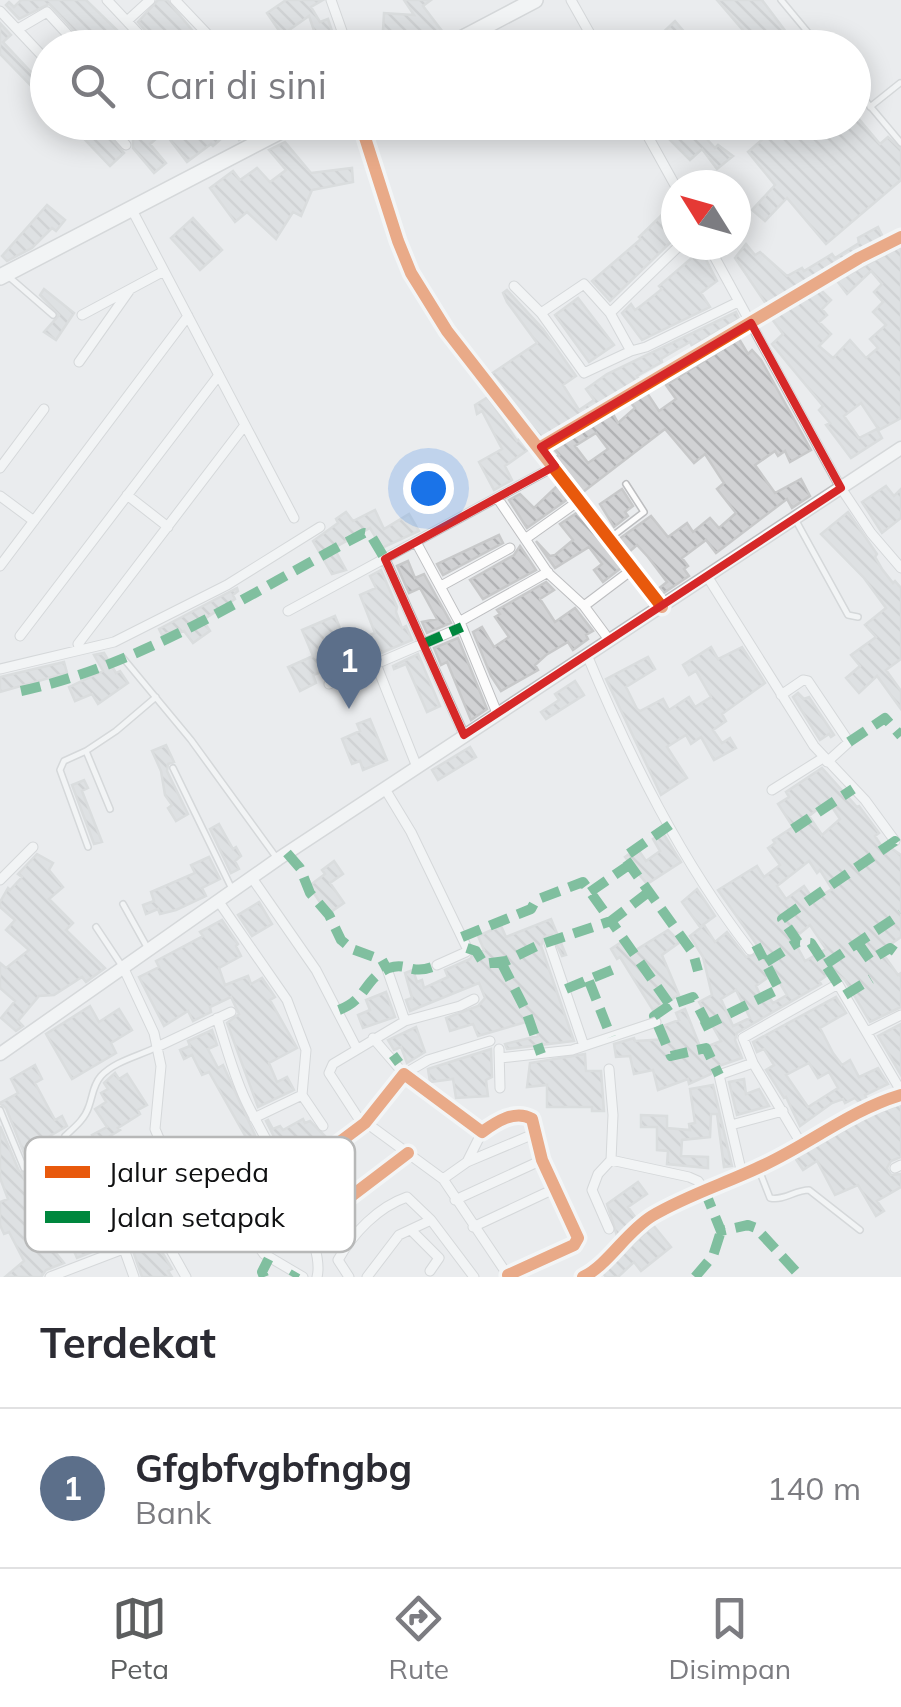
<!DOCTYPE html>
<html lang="id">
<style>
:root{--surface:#fff;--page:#f7f7f7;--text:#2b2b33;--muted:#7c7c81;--line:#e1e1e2;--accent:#5c5e5f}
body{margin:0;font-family:Mulish,sans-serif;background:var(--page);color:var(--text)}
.compass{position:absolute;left:661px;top:170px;width:90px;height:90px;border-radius:50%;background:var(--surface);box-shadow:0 5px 25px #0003;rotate:307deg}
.you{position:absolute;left:428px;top:488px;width:35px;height:35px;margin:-25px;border:8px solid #fff;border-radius:50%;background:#1a73e8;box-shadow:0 0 0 15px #1a73e833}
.badge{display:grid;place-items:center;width:65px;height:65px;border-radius:50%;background:var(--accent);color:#fff;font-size:32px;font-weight:700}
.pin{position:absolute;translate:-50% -82px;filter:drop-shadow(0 2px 5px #0008)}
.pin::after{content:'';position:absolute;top:52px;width:35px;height:30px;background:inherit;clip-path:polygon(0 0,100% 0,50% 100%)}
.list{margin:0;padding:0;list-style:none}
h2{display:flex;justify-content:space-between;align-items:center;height:130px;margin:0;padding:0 40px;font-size:42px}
h2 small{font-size:32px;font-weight:400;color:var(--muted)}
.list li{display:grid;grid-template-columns:65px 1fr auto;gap:30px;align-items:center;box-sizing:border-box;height:160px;padding:0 40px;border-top:2px solid var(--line)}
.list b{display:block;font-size:38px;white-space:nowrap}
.list p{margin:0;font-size:32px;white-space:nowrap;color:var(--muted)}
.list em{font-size:32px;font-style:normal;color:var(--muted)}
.icon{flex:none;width:55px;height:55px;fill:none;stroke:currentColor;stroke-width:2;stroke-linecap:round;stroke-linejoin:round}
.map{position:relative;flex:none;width:901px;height:1277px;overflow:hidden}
.search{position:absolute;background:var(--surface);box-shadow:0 5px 25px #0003;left:30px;right:30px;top:30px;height:110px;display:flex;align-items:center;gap:25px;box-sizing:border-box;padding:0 35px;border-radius:55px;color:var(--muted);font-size:38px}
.sheet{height:290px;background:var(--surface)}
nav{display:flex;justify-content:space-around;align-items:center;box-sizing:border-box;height:140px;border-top:2px solid var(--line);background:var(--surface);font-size:28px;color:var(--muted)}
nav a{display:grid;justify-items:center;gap:5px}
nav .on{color:var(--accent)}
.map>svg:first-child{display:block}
</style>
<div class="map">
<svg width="901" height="1277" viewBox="0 0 901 1277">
<defs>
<pattern id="building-back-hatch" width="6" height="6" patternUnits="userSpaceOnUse" patternTransform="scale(2.5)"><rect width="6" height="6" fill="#d1d2d4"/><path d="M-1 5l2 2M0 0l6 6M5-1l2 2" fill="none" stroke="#b2b3b5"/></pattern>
</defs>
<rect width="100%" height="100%" fill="#eaecee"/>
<path fill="url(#building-back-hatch)" stroke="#c8c9ca" stroke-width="2.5" fill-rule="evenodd" d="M21 0H86L123 36 127 33 140 48H90L49 4 19 19 6 5 9 2 14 7Z
M158 0H167L207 48H160L138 22Z
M286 0H323L311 7 320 22 328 19 336 43 320 48 309 16 282 35 267 13Z
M404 0H431L423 6 442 31 420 44 422 48H382L384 13 414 15Z
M717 0H762L790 37 778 48H732L747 35Z
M675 21 698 48H667L658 37Z
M0 23 11 35 3 42 32 73 34 70 48 84V92L42 97 0 54Z
M854 113 880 144 888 137 901 149V180L826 244 787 198 765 221 752 210 775 185 748 152 782 122H854Z
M68 122H97L124 153 110 166Z
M123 122H245L250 134 239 140 233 128 213 146 211 144 187 162 164 132 150 144 166 163 154 173 133 148V140L137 137Z
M679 122H700L696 127 715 148 718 145 733 156 717 169 702 149 690 160 666 136Z
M285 142 311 173 352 168 353 182 312 190 301 216 293 212 276 239 247 212 235 222 210 188 233 171 240 180 257 168 270 182 286 170 269 150Z
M47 205 65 220 56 231 52 228 32 248 7 261 2 256Z
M670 207 676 215 674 239 610 301 592 281 641 239 639 237Z
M193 218 222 250 200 270 171 238Z
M878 227 883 237 766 304 735 258 746 244 755 255 760 252 787 276 802 268 804 271 832 254 835 258 859 243 858 238Z
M901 246V418L879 430 861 403 844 416 859 438 877 429 882 438 851 458 826 425 830 423 819 410 823 406 772 344 783 334 772 319 821 290 831 300 822 309 827 315 819 322 831 334 819 346 833 358 850 340 866 358 878 348 870 339 886 325 873 312 883 302 874 292 882 284 871 271 847 294 837 281Z
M701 250 717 281 701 293 710 307 642 340 622 313 631 304 635 310 642 305 662 289 659 286Z
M44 289 74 313 56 340 44 332 59 315 40 295Z
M507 290 543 329 576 376 563 385 579 410 594 400 586 389 607 374 736 312 739 319 692 346 690 342 676 350 661 359 662 362 637 376 639 379 541 438 491 374 537 343 507 302 503 293Z
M578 298 614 345 589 362 555 315Z
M739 339 748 354 752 350 761 360 811 450 790 462 785 451 778 456 775 451 755 465 775 493 801 479 810 496 792 508 787 499 716 553 706 540 682 558 688 566 684 569 689 576 662 594 658 589 667 582 648 557 637 545 629 552 619 539 651 516 668 537 687 523 693 532 710 518 719 528 736 513 717 489 724 483 705 454 694 463 665 429 583 492 556 457 559 455 554 449 613 414 618 423 635 408 631 403 647 393 659 411 676 399 666 385ZM596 433 608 449 588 463 575 446Z
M488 397 517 441 520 438 529 449 505 466 512 480 494 490 479 462 502 449 482 411 477 414 475 405Z
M557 486 568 499 527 528 509 500 520 494 534 508Z
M886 486 894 496 901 489V518L882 533 862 502Z
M622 489 633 506 625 512 628 516 614 527 600 504Z
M375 510 384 529 409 514 419 531 382 548 370 528 334 548 346 570 332 574 313 541 338 523 336 519 346 512 353 521Z
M578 512 621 568 603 582 594 570 602 564 589 547 555 568 536 541 550 556 555 555 573 540 560 524Z
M848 512 877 554 875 557 882 569 893 583 895 581 901 588V659L886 670 901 691V709L877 676 859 693 846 678 860 666 851 655 876 637 865 625 886 608 864 578 821 534Z
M499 535 503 543 443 575 437 564Z
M520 546 536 570 483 599 470 580 514 555Z
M408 561 415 578 424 574 451 623 427 633 422 622 437 619 420 588 409 593 397 566Z
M381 570 397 607 396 612 402 628 406 626 412 640 331 674 330 669 313 675 316 683 300 691 288 667 313 656 302 630 335 616 344 638 349 636 351 642 375 633 360 595 376 588 370 576Z
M546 582 554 590 540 599 555 622 575 608 593 631 586 635 588 639 573 650 568 642 546 655 535 665 538 670 501 691 491 676 473 632 482 627 494 647 509 637 495 617 500 614 497 610Z
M237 588 238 591 233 595 235 599 203 620 210 631 193 643 184 631 181 632 179 629 162 635 159 629Z
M458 638 487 709 471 720 447 662 441 665 434 648Z
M711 647 718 659 742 647 765 683 722 714 726 721 713 730 722 743 730 738 736 748 714 760 701 737 691 744 686 735 667 747 687 778 661 795 606 679 648 657 655 669 626 687 637 709 640 711 663 699 669 710 689 697 695 707 711 697 696 671 689 675 683 665Z
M104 653 116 673 120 671 128 683 98 704 92 694 75 701 69 687 103 671 94 655Z
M418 654 440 706 427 712 406 664 394 669 393 666Z
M64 662 67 673 0 692V677Z
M575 681 584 695 546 719 541 712 559 700 555 694Z
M798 693 804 699 809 697 834 735 831 737 829 734 820 740 793 697Z
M370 719 387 760 363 770 360 761 352 764 342 739 360 731 357 724Z
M166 745 174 762 168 764 167 771 188 814 176 821 168 808 172 805 165 795 161 771 152 751Z
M470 747 476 757 438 780 432 770Z
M822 768 857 807 859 806 879 833 875 836 886 853 891 848 901 855V937L881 951 898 975 901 973V1007L870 1022 845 980 833 971 819 981 821 984 737 1033 735 1040 742 1058 716 1067 711 1074 689 1084 688 1079 658 1090 653 1070 634 1074 630 1056 616 1057 614 1044 634 1038 635 1041 668 1039 663 1026 679 1020 676 1013 685 1009 701 1049 721 1041 699 1002 712 995 703 957 690 936 704 925 715 942 727 932 746 957 757 954V945L718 890 757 866 764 877 780 865 768 848 775 843 773 840 793 827 778 804 789 797 786 792ZM828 801 840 819 822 835 809 816ZM809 861 817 873 820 870 832 889 814 900 804 886 786 899 777 886ZM810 925 826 949 805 961 793 939ZM774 973 787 995 773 1003 769 997 763 1001 756 986ZM736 990 750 1018 733 1026 721 999Z
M84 780 88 788 82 791 102 842 94 844 72 785Z
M219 824 233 849 236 847 241 856 235 861 239 869 231 873 210 829Z
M663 833 681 862 647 884 625 857 637 848 646 861 660 851 653 839Z
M37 854 53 863 49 870 63 887 49 899 73 923 66 930 105 968 86 982 82 977 54 995 39 996 18 1021 23 1026 16 1031 1 1018 15 1001 0 988V963L6 968 29 950 6 930 15 920 0 907V902L8 888 10 890 22 877 18 874Z
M209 857 220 879 202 888 206 896 176 910 160 914 158 909 146 914 143 905 154 901 151 892 195 873 191 865Z
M334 861 343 874 330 883 344 903 328 914 309 886 325 874 322 870Z
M697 889 715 916 700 927 682 902Z
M259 902 272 924 252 936 238 915Z
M551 919 566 955 562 956 552 935 544 937 541 946 574 1041 507 1049 505 1044 538 1036 533 1020 478 1036 473 1024 450 1031 446 1018 478 1006 485 998 479 983 410 1011 406 1000 412 998 405 973 413 970 417 982 422 980 424 988 448 977 445 970 470 959 474 952 484 950 478 936 501 926 506 937Z
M222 920 238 944 236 946 241 956 219 968 225 985 248 976 251 984 262 978 275 997 270 1000 297 1048 269 1063 277 1082 287 1077 294 1090 258 1107 227 1023 239 1014 231 997 210 1007 211 1012 193 1021 188 1011 164 1026 139 977 159 967 156 961 203 936 200 932Z
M668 930 680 942 662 955 679 995 653 1010 620 957 617 959 611 949 623 941 631 953Z
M386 992 395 1017 363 1028 358 1015 370 1010 366 1000Z
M836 997 846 1013 820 1028 833 1053 842 1065 850 1060 859 1077 878 1068 888 1084 865 1095 867 1099 860 1103 855 1098 845 1103 843 1099 832 1103 800 1126 786 1097 784 1098 766 1070 774 1065 764 1049 757 1052 753 1042ZM809 1063 818 1078 829 1072 838 1088 808 1107 786 1075Z
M90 1006 99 1022 119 1009 132 1030 111 1043 116 1053 72 1079 46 1034Z
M901 1024V1075L878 1036Z
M416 1027 425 1052 407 1063 401 1047 394 1050 388 1040Z
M212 1030 217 1045 208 1049 218 1068 223 1065 255 1135 247 1139 209 1072 202 1075 192 1055 184 1059 180 1050 190 1046 188 1041Z
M491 1049 492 1077 486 1080 488 1096 456 1098 453 1079 430 1082 428 1069 431 1068Z
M585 1054 586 1071H601L604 1111H592V1107H547V1085L527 1087 530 1063Z
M35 1065 42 1079 35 1083 55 1120 62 1116 67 1126 50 1136 65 1167 49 1175 45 1167 23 1175 47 1235 50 1233 57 1243 51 1247 64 1263 46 1270 41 1277H5L24 1261 9 1232 4 1234 0 1225V1202L8 1199 0 1178V1126L19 1171 25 1174 30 1168 6 1108 0 1103 18 1093 11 1079Z
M115 1073 119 1079 127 1074 147 1105 138 1110 140 1114 118 1128 120 1130 97 1144 92 1135 107 1127 95 1109 106 1102 101 1093 108 1089 104 1083Z
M744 1079 746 1094 759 1089 769 1106 737 1115 729 1082Z
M713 1085 732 1166 724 1167 717 1114H711L710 1137 682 1140 681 1156 708 1157V1168L667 1164 668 1151 657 1150V1127H641V1115L667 1116V1128L690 1130 689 1124 695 1123 690 1089Z
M901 1104V1157L891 1161 887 1168 891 1175 901 1174V1187L877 1201 884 1211 876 1216 858 1185 835 1195 817 1161 803 1170 795 1158 869 1116Z
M303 1119 305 1123 310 1121 329 1140 289 1166 266 1121 268 1120 273 1129 280 1126 283 1130Z
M638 1182 647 1194 628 1207 636 1218 617 1236 607 1204Z
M653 1225 671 1247 641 1271 634 1262 618 1277H606L603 1273Z
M99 1228 107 1246 77 1258 70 1242Z
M148 1228 172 1269 168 1271 172 1277H142L129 1239Z"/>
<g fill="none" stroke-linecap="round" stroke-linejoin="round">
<defs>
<path id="service" d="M781 0 821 48
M854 87 901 143
M870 107 900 83
M8 276 53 315
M795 519 848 615 858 617
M610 538 644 512 626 484
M123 658 191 740 276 857
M86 751 64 761 60 770 88 847
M173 768 232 889
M110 809 86 751 116 731 156 697
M123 904 147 947
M96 927 122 966
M0 1110 24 1168
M65 1136C75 1127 85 1119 89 1106 93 1095 93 1085 101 1076 115 1061 139 1056 157 1047
M759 1170 770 1198C784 1201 795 1190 809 1190L860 1230"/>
<path id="minor" d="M107 0 152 48
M175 0 214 41 215 48
M331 0 348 48
M571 0 598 48
M0 11 48 62
M127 21 150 0
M18 29 47 12 80 48
M105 122 126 145
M360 122 398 241 411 273 447 331 662 607
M640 122 676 187
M131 208 294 518
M708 245 841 488 871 533 901 568
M514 286 541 313 584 373 631 351 610 313 584 284 541 313
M610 313 680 245
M82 315 164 271
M631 351 646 347 738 302
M79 362 129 291
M541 447 859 258 901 237
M0 468 44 409
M127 495 168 527
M0 496 34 521
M498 499 548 573 584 606
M525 539 580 500
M416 542 462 627 497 713
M385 559 464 735
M0 566 188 316
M707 576 814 746 865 800 895 841
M441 586 510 548
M288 611 555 466
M459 622 548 572
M20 636 219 375
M610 641 584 606 633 569
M78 644 245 425
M587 655C630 758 681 861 750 950
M376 664 417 767
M0 669 114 642 227 585 320 527
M329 684 462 627
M781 695 803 680 808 681 849 742 827 762
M385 789 411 832 467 948 466 952 437 965
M772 790 823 758
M252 878 316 970 357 1049
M0 880 33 847
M219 902 287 1000 306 1050 302 1095 323 1126
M549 943 584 1046
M124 969 154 1033 161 1066 155 1129 185 1200
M387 969 405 1021
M474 999 460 1006 405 1021 333 1064 329 1073 357 1116 443 1179 509 1277
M217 1018C226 1046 233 1073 245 1099 263 1138 327 1239 317 1277
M867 1032 901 1015
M373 1038 404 1074 428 1060 490 1041
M157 1047 231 1012
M499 1049 500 1088
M500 1058 572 1050 656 1022
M609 1069 613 1115 611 1160 598 1174 592 1190 609 1229
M254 1118 302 1095
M731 1125 783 1111
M802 1145 753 1063 743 1038 838 984 901 1091
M408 1153 337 1207 330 1206 311 1167 313 1162 365 1123 404 1074 482 1132C496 1122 515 1109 532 1119L542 1160 578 1238 574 1245 508 1275
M611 1160 689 1177 698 1181 704 1189
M467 1162 536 1133
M895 1168 901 1165
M742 1174 719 1075 753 1063
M443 1179 467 1162 482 1132
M455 1200 542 1160
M153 1218 186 1277
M431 1220 474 1277
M473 1227 554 1189
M411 1230 439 1258 430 1271
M50 1277 123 1249
M134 1277 119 1235 213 1184 264 1254 303 1277
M349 1277 338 1260C353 1233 378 1207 407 1197L431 1220 399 1235 367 1277
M583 1277C608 1265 626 1232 652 1216 687 1195 727 1183 764 1165 811 1143 851 1110 901 1095"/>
<path id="secondary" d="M0 1054 278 859 901 448"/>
<path id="primary" d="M444 48 535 0
M0 277 298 122"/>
</defs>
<use href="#service" stroke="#bdbec0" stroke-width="8"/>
<use href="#minor" stroke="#bdbec0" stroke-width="11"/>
<use href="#secondary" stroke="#bdbec0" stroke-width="15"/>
<use href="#primary" stroke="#bdbec0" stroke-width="18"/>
<use href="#service" stroke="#fcfcfc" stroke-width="5"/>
<use href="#minor" stroke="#fcfcfc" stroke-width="9"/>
<use href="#secondary" stroke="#fcfcfc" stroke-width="12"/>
<use href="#primary" stroke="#fcfcfc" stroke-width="15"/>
<path stroke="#00873e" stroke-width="10" stroke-dasharray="20 10" stroke-linecap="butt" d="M423 644 462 627
M21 691C146 664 253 591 364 533L370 534 385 559
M849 742 885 718 901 736
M670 825 624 857 693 953 698 971
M793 829 853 789
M287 853 300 868 310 893 329 915 341 940 352 949 382 960 387 969
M590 892 629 865
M462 937 531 909 536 900 583 882 611 921 650 891
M858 943 870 960 890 948 901 956
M467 948 476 951 484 964 506 961 539 945 611 921 670 1005 693 997 707 1024
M501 962 526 1011 541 1054
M766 962 798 942
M826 964 901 914
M589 981 611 1037
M838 984 811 943 798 942 782 919 895 841 901 849
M566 989 614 969
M845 995 871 979
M670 1005 654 1016 671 1056 706 1048 719 1075
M339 1010C368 999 363 979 389 968 408 961 411 977 437 965
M702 1027 779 989 756 945
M392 1062 400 1056
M704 1189 721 1231 748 1225 756 1228 801 1277
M264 1277 262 1272 269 1258
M293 1277 296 1272
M695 1277 713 1256 721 1231"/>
<defs>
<path id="cycleway" d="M360 122 398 241 411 273 447 331 662 607
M541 447 859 258 901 237
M408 1153 337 1207 330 1206 311 1167 313 1162 365 1123 404 1074 482 1132C496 1122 515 1109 532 1119L542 1160 578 1238 574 1245 508 1275
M583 1277C608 1265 626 1232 652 1216 687 1195 727 1183 764 1165 811 1143 851 1110 901 1095"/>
</defs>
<use href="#cycleway" stroke="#fff" stroke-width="19"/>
<use href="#cycleway" stroke="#e8590c" stroke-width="12"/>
</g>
<path d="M0 0H901V1277H0ZM751 323 841 488 464 735 385 559 555 466 541 447Z" fill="#eaecee" fill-opacity=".55" fill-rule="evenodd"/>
<path fill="none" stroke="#d62828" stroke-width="8" stroke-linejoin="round" d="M751 323 841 488 464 735 385 559 555 466 541 447Z"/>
<rect x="25" y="1137" width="330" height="115" rx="15" fill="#fff" stroke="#b7b8b8" stroke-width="2.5"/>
<rect x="45" y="1166" width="45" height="12" fill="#e8590c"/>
<rect x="45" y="1211" width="45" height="12" fill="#00873e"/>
<g font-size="28" fill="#101112">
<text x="108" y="1182">Jalur sepeda</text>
<text x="108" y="1227">Jalan setapak</text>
</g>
</svg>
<svg class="compass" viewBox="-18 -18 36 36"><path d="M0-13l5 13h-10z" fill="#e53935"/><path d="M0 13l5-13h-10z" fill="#7c7c81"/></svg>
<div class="you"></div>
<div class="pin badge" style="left:349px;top:709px;background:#5c6f8a">1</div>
<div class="search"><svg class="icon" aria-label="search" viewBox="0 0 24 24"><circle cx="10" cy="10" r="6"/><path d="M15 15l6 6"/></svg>Cari di sini</div>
</div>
<section class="sheet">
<h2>Terdekat<small></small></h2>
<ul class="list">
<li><span class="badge" style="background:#5c6f8a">1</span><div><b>Gfgbfvgbfngbg</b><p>Bank</p></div><em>140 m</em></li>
</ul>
</section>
<nav>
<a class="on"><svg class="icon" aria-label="map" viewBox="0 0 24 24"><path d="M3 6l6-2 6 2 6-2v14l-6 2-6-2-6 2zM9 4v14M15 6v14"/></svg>Peta</a>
<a><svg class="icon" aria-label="directions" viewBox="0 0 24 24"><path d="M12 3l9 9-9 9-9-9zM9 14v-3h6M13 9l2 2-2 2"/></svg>Rute</a>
<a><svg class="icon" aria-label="saved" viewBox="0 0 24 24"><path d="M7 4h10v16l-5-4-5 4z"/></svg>Disimpan</a>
</nav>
